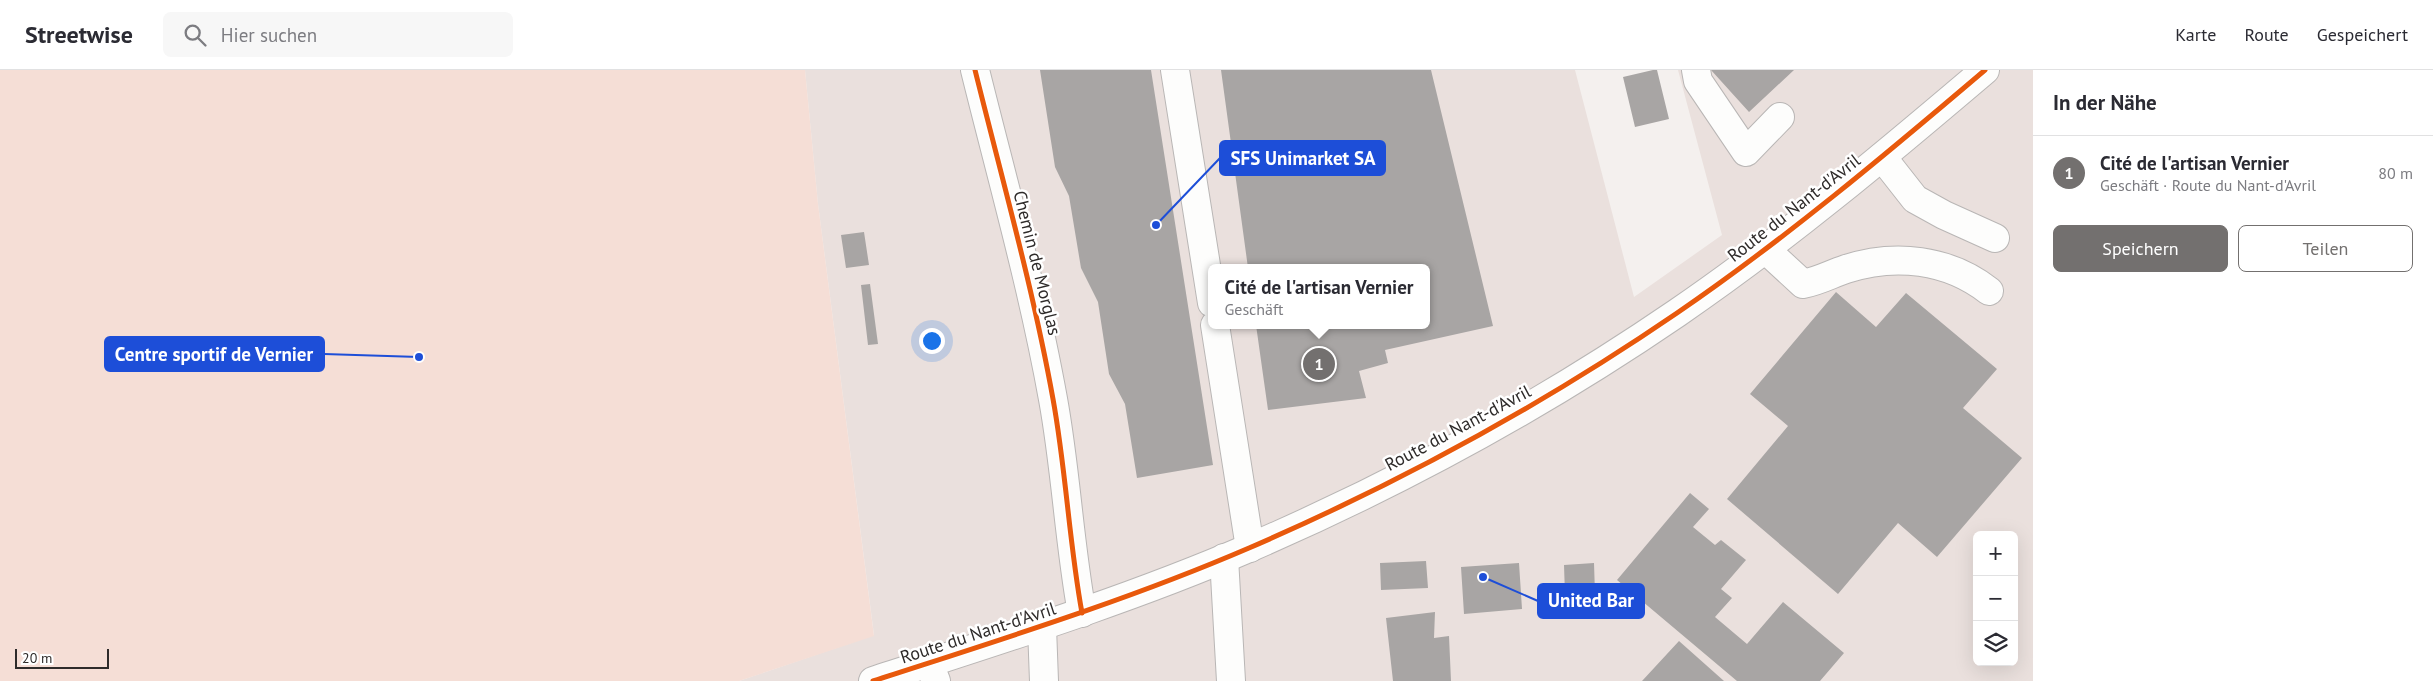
<!DOCTYPE html>
<html lang="de">
<meta charset="utf-8">
<style>
:root{--surface:#fff;--page:#f7f7f7;--text:#2b2b33;--muted:#7c7c81;--line:#e1e1e2;--accent:#73706f}
body{margin:0;font-family:"PT Sans",sans-serif;background:var(--page);color:var(--text)}
.controls{position:absolute;right:15px;bottom:15px;display:grid;overflow:hidden;border-radius:8px;box-shadow:0 5px 20px #0002}
.controls button{width:45px;height:45px;display:grid;place-items:center;padding:0;border:0;border-bottom:1px solid var(--line);background:var(--surface);color:var(--text);font:25px sans-serif}
.scale{position:absolute;left:15px;bottom:12px;width:94px;box-sizing:border-box;padding-left:5px;border:2px solid #2e2b2a;border-top:0;font-size:14px;line-height:18px;white-space:nowrap;color:#2e2b2a;-webkit-text-stroke:4px #fff;paint-order:stroke}
.you{position:absolute;left:931px;top:270px;width:18px;height:18px;margin:-12px;border:4px solid #fff;border-radius:50%;background:#1a73e8;box-shadow:0 0 0 8px #1a73e833}
.badge{display:grid;place-items:center;width:32px;height:32px;border-radius:50%;background:var(--accent);color:#fff;font-size:16px;font-weight:700}
.pin{position:absolute;translate:-50% -50%;border:2px solid #fff;box-shadow:0 1px 5px #0006}
.popup{position:absolute;left:1208px;top:194px;width:222px;height:65px;box-sizing:border-box;display:grid;place-content:center;border-radius:8px;background:var(--surface);filter:drop-shadow(0 1px 4px #0005);font-size:16px;white-space:nowrap;color:var(--muted)}
.popup b{font-size:19px;color:var(--text)}
.popup::after{content:'';position:absolute;left:50%;top:100%;margin-left:-10px;border:10px solid transparent;border-top-color:var(--surface)}
.list{margin:0;padding:0;list-style:none}
h2{display:flex;justify-content:space-between;align-items:center;height:65px;margin:0;padding:0 20px;font-size:21px}
h2 small{font-size:16px;font-weight:400;color:var(--muted)}
.list li{display:grid;grid-template-columns:32px 1fr auto;gap:15px;align-items:center;box-sizing:border-box;height:75px;padding:0 20px;border-top:1px solid var(--line)}
.list b{display:block;font-size:19px;white-space:nowrap}
.list p{margin:0;font-size:16px;white-space:nowrap;color:var(--muted)}
.list em{font-size:16px;font-style:normal;color:var(--muted)}
.actions{display:flex;gap:10px;padding:15px 20px}
.actions a{flex:1;padding:11px 0;border:1px solid var(--accent);border-radius:8px;text-align:center;font-size:18px;color:var(--accent)}
.actions .main{background:var(--accent);color:#fff}
.icon{flex:none;width:28px;height:28px;fill:none;stroke:currentColor;stroke-width:2;stroke-linecap:round;stroke-linejoin:round}
.map{position:relative;flex:none;width:2033px;height:611px;overflow:hidden}
header{display:flex;align-items:center;gap:30px;box-sizing:border-box;height:70px;padding:0 25px;background:var(--surface);border-bottom:1px solid var(--line)}
header strong{font-size:24px}
nav{display:flex;gap:28px;margin-inline-start:auto;font-size:18px}
.search{width:350px;height:45px;background:var(--page);display:flex;align-items:center;gap:12px;box-sizing:border-box;padding:0 18px;border-radius:8px;color:var(--muted);font-size:19px}
main{display:flex}
aside{flex:1;background:var(--surface)}
.map>svg:first-child{display:block}
</style>
<header>
<strong>Streetwise</strong>
<div class="search"><svg class="icon" aria-label="search" viewBox="0 0 24 24"><circle cx="10" cy="10" r="6"/><path d="M15 15l6 6"/></svg>Hier suchen</div>
<nav><a>Karte</a><a>Route</a><a>Gespeichert</a></nav>
</header>
<main>
<div class="map">
<svg width="2033" height="611" viewBox="0 0 2033 611">
<rect width="100%" height="100%" fill="#f4f0ee"/>
<path fill="#eae0dd" fill-rule="evenodd" d="M805 0H1575L1634 227 1722 165 1678 0H2033V611H739L874 565 818 134ZM1212 198H1426V255H1212ZM1977 465H2014V592H1977Z"/>
<path fill="#f5ded6" d="M0 0H805L818 134 874 566 739 611H0Z"/>
<path fill="#a8a5a4" d="M1040 0H1151L1213 395 1137 408 1125 334 1109 304 1098 232 1081 198 1069 126 1055 97Z
M1221 0H1431L1493 256 1385 280 1388 293 1359 301 1366 328 1268 340 1256 255H1426V198H1248Z
M1653 0H1657L1669 49 1635 57 1623 7Z
M1711 0H1794L1749 42Z
M864 162 869 195 846 198 841 165Z
M870 214 878 274 868 275 861 215Z
M1836 222 1876 257 1906 223 1997 299 1963 338 2022 388 1937 487 1898 453 1838 524 1727 429 1788 356 1750 324Z
M1690 423 1709 439 1693 457 1715 475 1721 470 1746 490 1721 519 1732 528 1715 547 1747 574 1783 532 1844 583 1820 611H1737L1617 510Z
M1426 491 1428 518 1381 520 1380 493Z
M1519 493 1522 539 1464 544 1461 497Z
M1594 493 1595 524 1565 525 1564 495Z
M1435 542 1434 568 1449 566 1451 611H1393L1386 548Z
M1679 571 1724 611H1642Z"/>
<g fill="none" stroke-linecap="round" stroke-linejoin="round">
<defs>
<path id="minor" d="M975 0C1002 109 1033 218 1053 329 1066 400 1069 472 1082 543
M1175 0 1212 233
M1696 0 1698 11 1746 82 1780 47
M1882 87 1915 129 1944 145 1995 168
M1765 179 1803 214C1819 211 1831 204 1846 199 1895 183 1948 189 1989 221
M1215 255 1250 478
M1224 488 1231 611
M1042 557 1044 611
M929 593 936 611"/>
<path id="major" d="M873 611C999 570 1126 531 1249 478 1397 414 1544 334 1677 243 1785 169 1885 85 1985 0"/>
</defs>
<use href="#minor" stroke="#b9b6b5" stroke-width="30"/>
<use href="#major" stroke="#b9b6b5" stroke-width="30"/>
<use href="#minor" stroke="#fdfdfc" stroke-width="28"/>
<use href="#major" stroke="#fdfdfc" stroke-width="28"/>
<defs>
<path id="cycleway" d="M975 0C1002 109 1033 218 1053 329 1066 400 1069 472 1082 543
M873 611C999 570 1126 531 1249 478 1397 414 1544 334 1677 243 1785 169 1885 85 1985 0"/>
</defs>
<use href="#cycleway" stroke="#fff" stroke-width="8"/>
<use href="#cycleway" stroke="#e8590c" stroke-width="5"/>
</g>
<g text-anchor="middle" stroke-width="5" stroke-linejoin="round" paint-order="stroke">
<g font-size="18" fill="#2e2b2a" stroke="#fff">
<text transform="translate(1794 138) rotate(-38)" y="6">Route du Nant-d'Avril</text>
<text transform="translate(1037 193) rotate(76)" y="6">Chemin de Morglas</text>
<text transform="translate(1458 358) rotate(-28)" y="6">Route du Nant-d'Avril</text>
<text transform="translate(978 563) rotate(-18)" y="6">Route du Nant-d'Avril</text>
</g>
</g>
<path fill="none" stroke="#1d4ed8" stroke-width="2" d="M1156 155L1220 88M419 287L324 284M1483 507L1538 531"/>
<g fill="#1d4ed8" stroke="#fff" stroke-width="2">
<circle cx="1156" cy="155" r="5"/>
<circle cx="419" cy="287" r="5"/>
<circle cx="1483" cy="507" r="5"/>
</g>
<g fill="#1d4ed8" stroke="#1d4ed8" stroke-width="2">
<rect x="1220" y="71" width="165" height="34" rx="5"/>
<rect x="105" y="267" width="219" height="34" rx="5"/>
<rect x="1538" y="514" width="106" height="34" rx="5"/>
</g>
<g font-size="19" text-anchor="middle" font-weight="bold" fill="#fff">
<text x="1303" y="95">SFS Unimarket SA</text>
<text x="214" y="291">Centre sportif de Vernier</text>
<text x="1591" y="537">United Bar</text>
</g>
</svg>
<div class="controls">
<button>+</button>
<button>−</button>
<button><svg class="icon" aria-label="layers" viewBox="0 0 24 24"><path d="M12 4l9 5-9 5-9-5zM3 14l9 5 9-5"/></svg></button>
</div>
<div class="scale">20 m</div>
<div class="you"></div>
<div class="pin badge" style="left:1319px;top:294px">1</div>
<div class="popup"><b>Cité de l'artisan Vernier</b>Geschäft</div>
</div>
<aside>
<h2>In der Nähe<small></small></h2>
<ul class="list">
<li><span class="badge">1</span><div><b>Cité de l'artisan Vernier</b><p>Geschäft · Route du Nant-d'Avril</p></div><em>80 m</em></li>
</ul>
<div class="actions"><a class="main">Speichern</a><a>Teilen</a></div>
</aside>
</main>
